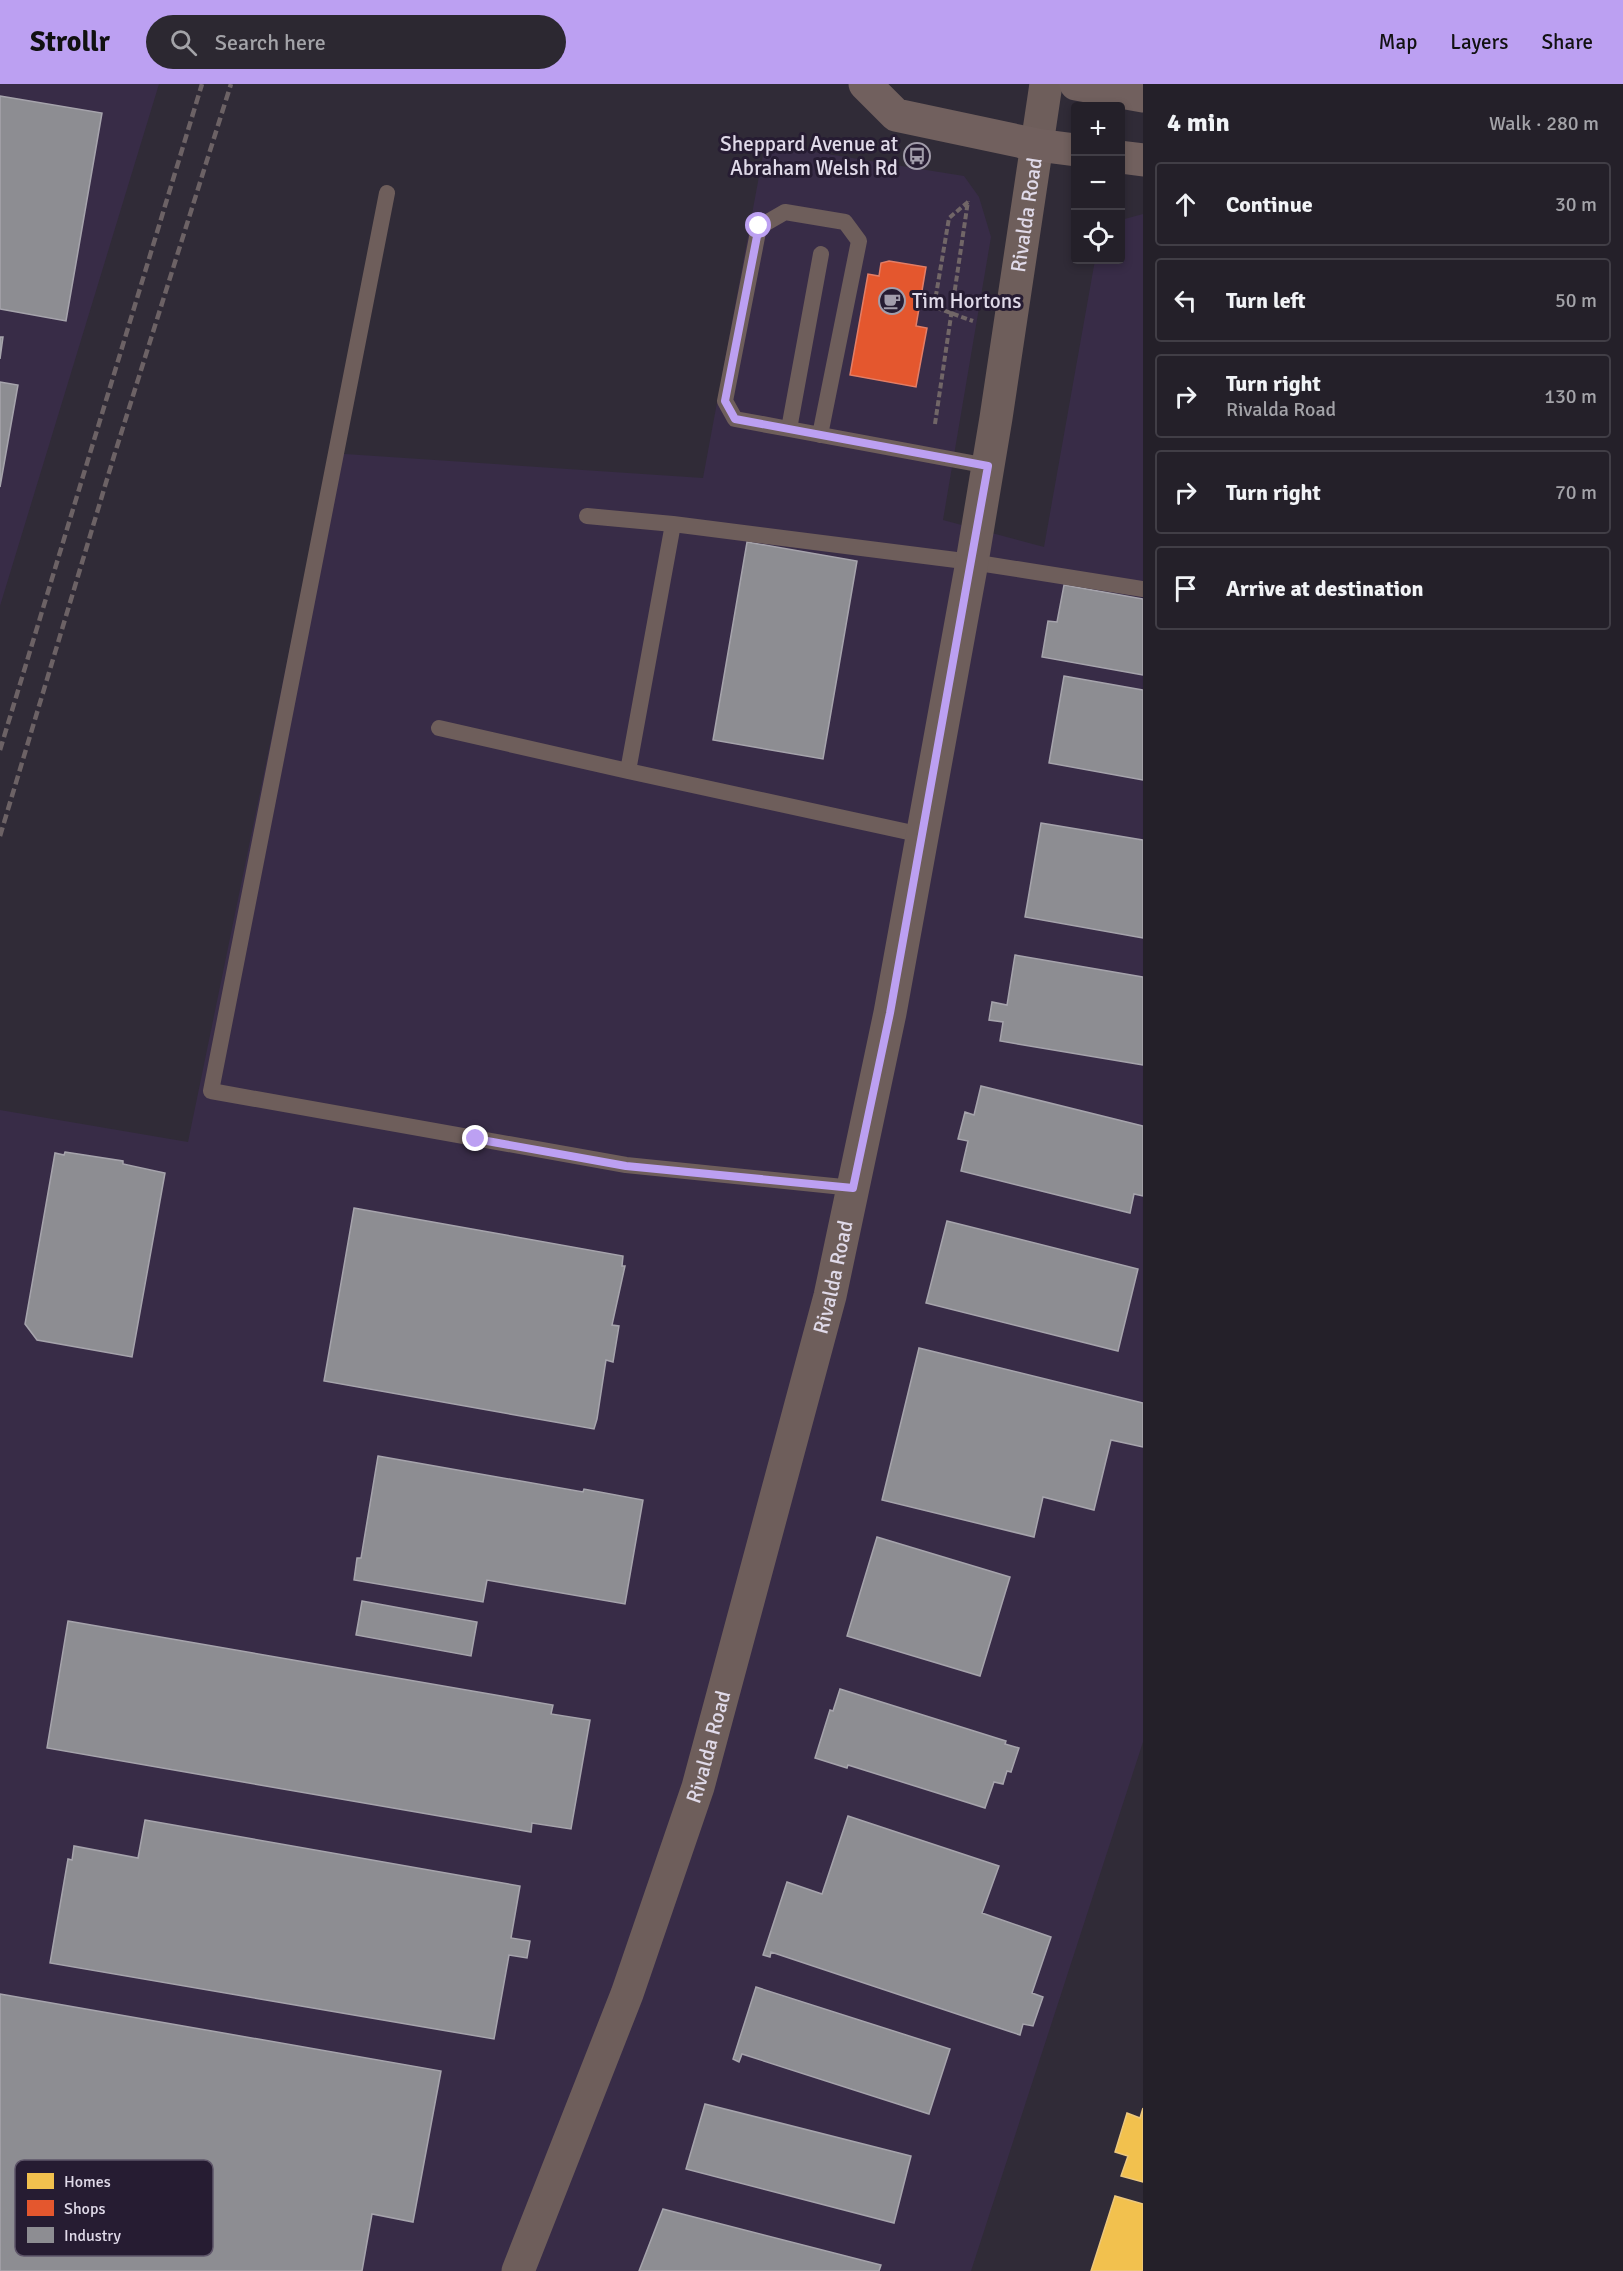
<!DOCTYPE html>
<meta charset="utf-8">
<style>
:root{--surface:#242029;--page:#2c2831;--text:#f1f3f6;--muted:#a3a3a8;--line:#413e46;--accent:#bca0f2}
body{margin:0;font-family:Signika,sans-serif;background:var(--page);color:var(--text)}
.controls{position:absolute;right:18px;top:18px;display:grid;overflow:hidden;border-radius:6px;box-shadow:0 3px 9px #0003}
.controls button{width:54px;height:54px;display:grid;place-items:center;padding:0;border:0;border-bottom:2px solid var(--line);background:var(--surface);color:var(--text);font:30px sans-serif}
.stop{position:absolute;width:18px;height:18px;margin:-14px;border:4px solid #bca0f2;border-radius:50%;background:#fff}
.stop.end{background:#bca0f2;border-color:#fff;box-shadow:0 2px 6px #0008}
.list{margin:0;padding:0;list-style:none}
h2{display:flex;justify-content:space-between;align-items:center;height:78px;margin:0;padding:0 24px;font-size:26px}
h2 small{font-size:20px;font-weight:400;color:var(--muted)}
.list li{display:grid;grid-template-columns:39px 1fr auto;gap:18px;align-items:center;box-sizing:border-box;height:84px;margin:0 12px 12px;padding:0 12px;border:2px solid var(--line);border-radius:6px}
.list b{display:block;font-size:22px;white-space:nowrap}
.list p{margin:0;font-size:20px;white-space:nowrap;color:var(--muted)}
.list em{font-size:20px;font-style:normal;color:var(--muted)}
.icon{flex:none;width:33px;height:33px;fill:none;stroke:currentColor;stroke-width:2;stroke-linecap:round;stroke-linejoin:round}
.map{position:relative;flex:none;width:1143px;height:2187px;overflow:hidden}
header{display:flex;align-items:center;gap:36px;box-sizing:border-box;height:84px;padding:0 30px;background:var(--accent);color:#111}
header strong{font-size:28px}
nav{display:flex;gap:33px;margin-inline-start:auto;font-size:21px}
.search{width:420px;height:54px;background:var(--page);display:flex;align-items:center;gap:15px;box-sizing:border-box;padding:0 21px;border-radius:33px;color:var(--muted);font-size:22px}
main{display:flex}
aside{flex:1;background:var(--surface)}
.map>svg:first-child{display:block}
</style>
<header>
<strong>Strollr</strong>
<div class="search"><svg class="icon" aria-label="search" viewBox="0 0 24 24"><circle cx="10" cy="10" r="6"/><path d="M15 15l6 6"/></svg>Search here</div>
<nav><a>Map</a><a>Layers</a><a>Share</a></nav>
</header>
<main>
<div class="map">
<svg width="1143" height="2187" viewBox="0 0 1143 2187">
<rect width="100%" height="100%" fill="#302b37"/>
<path fill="#382c47" d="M0 0H159L0 522Z
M765 60 964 92 979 113 991 153 943 436 1044 463 1095 176H1120L1121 136 1143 130V1658L971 2187H0V1026L188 1058 330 369 703 394Z"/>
<path fill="#f2c14e" stroke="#edc87c" stroke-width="1.5" d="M1143 2024V2098L1121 2092 1128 2072 1115 2068 1127 2029 1140 2034Z
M1115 2112 1143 2120V2187H1091Z"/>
<path fill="#e4572e" stroke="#e37e66" stroke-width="1.5" d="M889 177 926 183 916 242 927 244 916 303 850 291 868 190 879 192 881 179Z"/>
<path fill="#8d8d92" stroke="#a6a4ac" stroke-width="1.5" d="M0 12 102 29 66 237 0 225Z
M0 253H3L0 275Z
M0 298 18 301 0 403Z
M747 458 857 477 823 675 713 656Z
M1064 501 1143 515V591L1042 573 1048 537 1057 538Z
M1064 592 1143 606V696L1049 679Z
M1041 739 1143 756V854L1025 833Z
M1015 871 1143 893V981L1000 957 1003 938 989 936 992 918 1007 921Z
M981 1002 1143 1042V1112L1134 1110 1130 1129 961 1087 968 1057 958 1055 965 1028 974 1031Z
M65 1068 123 1077V1080L165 1089 132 1273 37 1256 25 1240 55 1069 64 1071Z
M354 1124 623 1172 622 1182H625L612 1241 619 1242 613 1278 606 1276 597 1335 594 1345 324 1297Z
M947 1137 1138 1185 1118 1267 926 1219Z
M919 1264 1143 1319V1363L1111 1356 1094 1426 1043 1413 1034 1453 882 1416Z
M378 1372 583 1408 584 1405 643 1416 625 1520 487 1496 483 1518 354 1496 357 1474H361Z
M877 1453 1010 1493 980 1592 847 1552Z
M362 1517 477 1538 471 1572 356 1551Z
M68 1537 553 1621 551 1630 590 1636 571 1745 532 1739 531 1748 47 1664Z
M840 1605 1006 1657 1005 1660 1019 1664 1011 1688 1007 1687 1003 1700 994 1698 985 1724 848 1681 847 1684 815 1674 830 1626 833 1627Z
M848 1732 999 1782 982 1829 1051 1853 1032 1909 1043 1913 1033 1942 1023 1940 1020 1951 771 1868 770 1873 763 1871 787 1798 822 1810Z
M145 1736 520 1802 511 1854 530 1857 527 1874 509 1871 494 1955 50 1879 68 1775 72 1776 74 1762 138 1774Z
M756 1903 950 1965 929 2030 742 1970 739 1978 733 1975Z
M0 1910 441 1987 413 2138 372 2130 362 2187H0Z
M705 2020 911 2072 894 2139 686 2085Z
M663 2125 881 2181 879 2187H639Z"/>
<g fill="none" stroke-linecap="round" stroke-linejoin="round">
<path stroke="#716667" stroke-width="4" stroke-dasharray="6 3" stroke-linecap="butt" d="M968 118 949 134 934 223 973 237
M935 340 968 117"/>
<path stroke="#6e5e5b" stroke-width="16" d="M387 109 211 1007 626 1081 853 1104
M821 170 789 345 988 382
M789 345 735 335 725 317 759 143 785 128 845 138 859 157 820 351
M587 432 673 440
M439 644 628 687 673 440 972 478 1143 505
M628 687 922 751"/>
<path stroke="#6e5e5b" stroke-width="33" id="s1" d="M518 2187 627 1910 698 1703 830 1212 890 929 972 478 996 334 1046 0"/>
<path stroke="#71605e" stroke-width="33" d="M865 0 896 31 1037 61 1076 66
M1076 0 1143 12
M1120 73 1143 76"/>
<path stroke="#6c6265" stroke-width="4.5" stroke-dasharray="9 4.5" stroke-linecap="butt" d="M0 666 202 0
M0 752 114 372 231 0"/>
</g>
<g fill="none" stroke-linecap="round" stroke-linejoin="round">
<path stroke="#bca0f2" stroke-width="8" d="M476 1055 626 1082 853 1104 890 929 988 382 735 335 725 317 759 142"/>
</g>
<defs>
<symbol id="bus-ring" viewBox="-11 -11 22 22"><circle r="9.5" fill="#261c32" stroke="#a29dab" stroke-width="1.5"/><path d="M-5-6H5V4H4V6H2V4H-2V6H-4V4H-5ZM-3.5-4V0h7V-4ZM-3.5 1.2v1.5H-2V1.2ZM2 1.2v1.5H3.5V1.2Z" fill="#a29dab"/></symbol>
<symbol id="cafe-ring" viewBox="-11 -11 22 22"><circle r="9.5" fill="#261c32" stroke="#a29dab" stroke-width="1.5"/><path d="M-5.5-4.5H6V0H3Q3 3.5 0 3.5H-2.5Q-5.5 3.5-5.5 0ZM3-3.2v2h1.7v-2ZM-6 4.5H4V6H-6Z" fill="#a29dab"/></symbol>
</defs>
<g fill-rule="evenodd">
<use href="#bus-ring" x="902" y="57" width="30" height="30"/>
<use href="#cafe-ring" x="877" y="202" width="30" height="30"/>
</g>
<g text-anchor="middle" stroke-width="6" stroke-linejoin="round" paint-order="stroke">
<g font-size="21" fill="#e0dae9" stroke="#261c32" text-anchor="end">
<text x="898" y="67">Sheppard Avenue at<tspan x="898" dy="24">Abraham Welsh Rd</tspan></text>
<text x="912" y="224" text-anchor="start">Tim Hortons</text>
</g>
<g font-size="21" fill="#e0dae9" stroke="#261c32">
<text dy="7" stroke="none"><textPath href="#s1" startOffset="2124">Rivalda Road</textPath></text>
<text dy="7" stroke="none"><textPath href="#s1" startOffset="1044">Rivalda Road</textPath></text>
<text dy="7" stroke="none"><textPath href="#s1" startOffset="558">Rivalda Road</textPath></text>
</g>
</g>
<rect x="15" y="2076" width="198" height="96" rx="9" fill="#261c32" stroke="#5e5569" stroke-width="1.5"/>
<rect x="27" y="2089" width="27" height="16" fill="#f2c14e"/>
<rect x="27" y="2116" width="27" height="16" fill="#e4572e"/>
<rect x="27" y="2143" width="27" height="16" fill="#8d8d92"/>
<g font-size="16" fill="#e0dae9">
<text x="64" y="2103">Homes</text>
<text x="64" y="2130">Shops</text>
<text x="64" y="2157">Industry</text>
</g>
</svg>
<div class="controls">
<button>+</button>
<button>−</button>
<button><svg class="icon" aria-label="locate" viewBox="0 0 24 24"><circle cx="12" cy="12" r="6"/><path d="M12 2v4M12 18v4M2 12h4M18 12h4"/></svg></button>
</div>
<div class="stop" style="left:759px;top:142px"></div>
<div class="stop end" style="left:476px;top:1055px"></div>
</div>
<aside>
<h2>4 min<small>Walk · 280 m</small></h2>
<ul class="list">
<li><svg class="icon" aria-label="ahead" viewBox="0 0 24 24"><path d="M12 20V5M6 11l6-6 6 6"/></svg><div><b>Continue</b></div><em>30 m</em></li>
<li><svg class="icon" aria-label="left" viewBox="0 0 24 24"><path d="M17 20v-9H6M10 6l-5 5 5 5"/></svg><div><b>Turn left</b></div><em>50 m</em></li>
<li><svg class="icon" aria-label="right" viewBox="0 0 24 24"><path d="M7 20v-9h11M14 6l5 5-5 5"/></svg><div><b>Turn right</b><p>Rivalda Road</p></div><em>130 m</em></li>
<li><svg class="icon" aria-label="right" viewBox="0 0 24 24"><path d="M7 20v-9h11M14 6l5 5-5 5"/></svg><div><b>Turn right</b></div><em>70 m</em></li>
<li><svg class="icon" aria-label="arrive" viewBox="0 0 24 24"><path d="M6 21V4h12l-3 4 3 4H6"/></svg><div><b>Arrive at destination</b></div></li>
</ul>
</aside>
</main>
